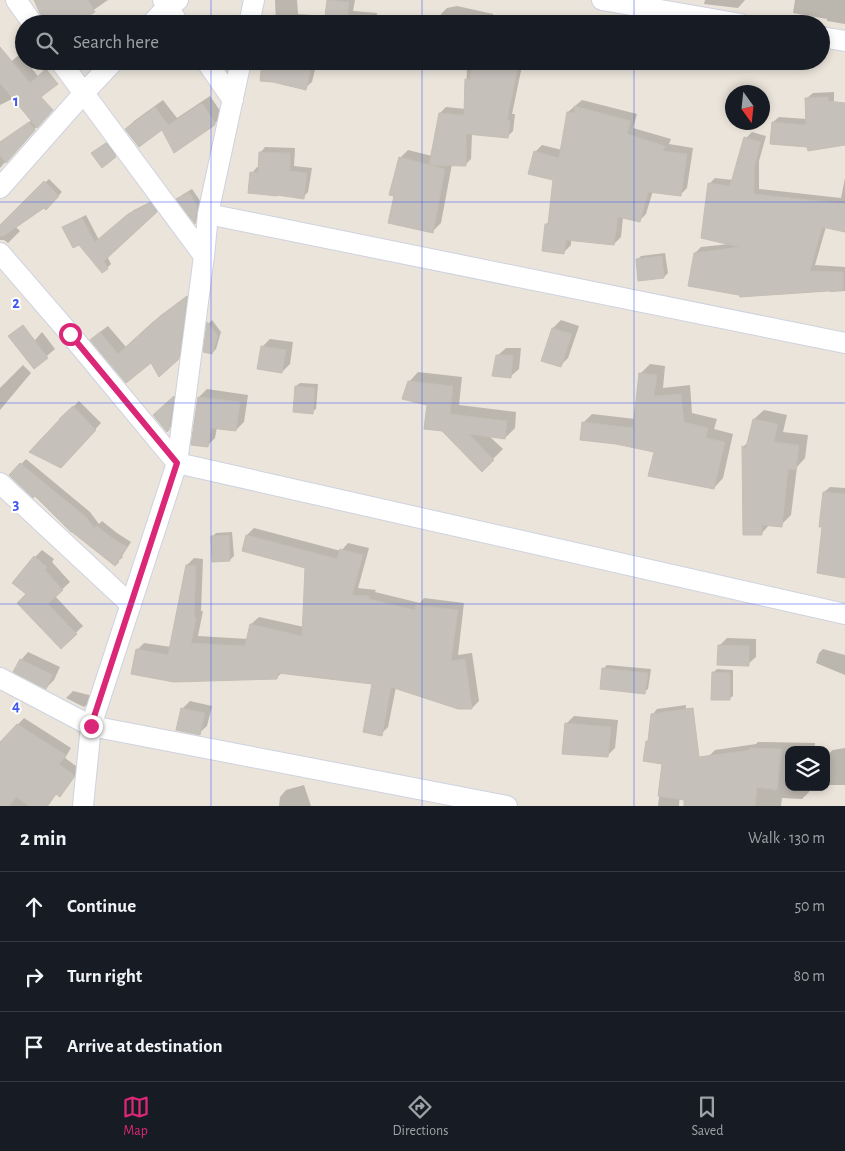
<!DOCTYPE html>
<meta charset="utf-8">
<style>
:root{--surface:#171b24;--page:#242831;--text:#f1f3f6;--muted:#9ea1a6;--line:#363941;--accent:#db2777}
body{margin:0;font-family:"Alegreya Sans",sans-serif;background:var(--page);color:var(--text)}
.controls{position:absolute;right:15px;bottom:15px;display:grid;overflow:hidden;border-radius:10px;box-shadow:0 2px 8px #0003}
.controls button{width:45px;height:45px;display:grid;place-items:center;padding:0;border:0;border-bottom:1px solid var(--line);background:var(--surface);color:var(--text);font:25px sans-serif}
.compass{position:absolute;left:725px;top:85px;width:45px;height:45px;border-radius:50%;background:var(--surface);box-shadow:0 2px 8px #0003;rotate:165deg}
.stop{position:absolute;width:15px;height:15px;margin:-11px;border:4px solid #db2777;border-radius:50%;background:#fff}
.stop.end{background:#db2777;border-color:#fff;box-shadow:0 1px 5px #0008}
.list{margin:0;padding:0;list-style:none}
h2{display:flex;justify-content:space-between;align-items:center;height:65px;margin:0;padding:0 20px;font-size:21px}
h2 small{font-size:16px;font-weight:400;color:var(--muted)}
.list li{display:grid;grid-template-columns:32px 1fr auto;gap:15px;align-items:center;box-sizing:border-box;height:70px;padding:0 20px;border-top:1px solid var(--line)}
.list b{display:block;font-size:19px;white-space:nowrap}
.list em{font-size:16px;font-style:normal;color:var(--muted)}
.icon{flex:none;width:28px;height:28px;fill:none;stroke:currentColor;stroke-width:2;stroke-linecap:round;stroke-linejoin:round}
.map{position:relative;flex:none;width:845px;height:806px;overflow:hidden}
.search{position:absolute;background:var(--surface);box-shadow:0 2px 8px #0003;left:15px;right:15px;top:15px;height:55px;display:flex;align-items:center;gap:12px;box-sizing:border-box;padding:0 18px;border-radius:28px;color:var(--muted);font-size:19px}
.sheet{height:275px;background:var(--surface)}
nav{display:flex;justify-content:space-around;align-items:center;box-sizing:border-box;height:70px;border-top:1px solid var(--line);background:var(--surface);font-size:14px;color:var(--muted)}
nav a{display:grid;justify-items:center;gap:2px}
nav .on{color:var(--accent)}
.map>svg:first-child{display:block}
</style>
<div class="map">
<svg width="845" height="806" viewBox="0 0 845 806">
<rect width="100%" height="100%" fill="#eae4da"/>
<path fill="#0003" d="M36 0H108L95 9 61 24Z
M275 0H297L298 14 326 16 328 0H355L353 11 377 13 376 24H276Z
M705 0H745L738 8 704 4Z
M795 0H845V24L827 21V19L793 13Z
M457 6 493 14 492 23 494 24H432L436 19 440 20 441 14 447 8Z
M20 54 24 59V61H26L41 80 34 88 0 105V71Z
M263 61H317L312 82 305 88Z
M467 61H523L512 114H515L513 131 507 137 472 134 471 159 466 164H452L441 223 433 231 396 195 400 158 408 150 432 156 440 113 446 107 466 109Z
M834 92V102L845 104V143L808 146 773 122 779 117 807 119V98L813 93Z
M210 96 223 115 214 124 163 128 126 129 134 121 163 100 177 118Z
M582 100 637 114 633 128 671 139 669 144 693 148 687 188 680 195 653 191 646 214 639 221 623 217 621 237 614 244 571 239V245L564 252 546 225 549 222 554 179 535 152 542 145 562 150 568 112Z
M35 118 38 125 0 168V142Z
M752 132 766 136 759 161V189L841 198 845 178V231L826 227 815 265 845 267V291L830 292V289L695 253 701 247 730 244 709 184 715 178 733 180 746 138Z
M110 140 119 153 115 156 96 150Z
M265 147 295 148 294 166 312 168 308 192 303 197 252 173 257 167 259 168 260 153Z
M49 179 62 192 46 208 44 206 15 226 20 231 8 243 4 240H0V226Z
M192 189 201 202 198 219 195 222 178 199 182 195Z
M154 200 160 208 107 256 111 264 107 268 64 228 68 224 86 215 99 240 134 210Z
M665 253 668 273 664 277 637 260 641 256Z
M194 291 186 350 178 358 151 361 126 381 100 332 108 326 126 347 161 315Z
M212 320 221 332 216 349 212 353 205 351 209 323Z
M561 320 579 326 568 358 560 366 553 328Z
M42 332 55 349 34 367 23 354Z
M270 339 293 342 290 364 282 372 262 347Z
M506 348H521L519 369 511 376 497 356Z
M650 364 665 366 663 388 690 385 692 413 717 419 714 429 733 434 723 478 714 488 655 451 583 423 592 414 635 419 641 373Z
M23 365 31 373 0 410V388Z
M418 372 462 377 459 405 516 412 515 428 505 438 489 436 503 449 482 470 429 404 409 382Z
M300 383 318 384 316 409 312 412 296 386Z
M207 389 248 395 244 422 236 430 217 427 215 438 207 446 199 397Z
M176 395 173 425 167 430 155 415Z
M79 401 101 423 66 461 67 413Z
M764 410 787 415 783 432 808 435 805 458 797 467 791 515 781 525 770 524 761 534 743 447 749 441 754 419Z
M26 459 90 512 99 524 102 521 117 533 131 542 122 556 123 557 115 564 11 475Z
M830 487 845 488V576L824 526V492Z
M254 528 341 551 348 543 369 548 358 588 376 590 375 592 420 603 424 598 464 603 458 655 472 653 479 701 472 708 396 687 388 727 381 734 374 683 283 672 276 678 137 650 144 643 171 647 187 565 194 558 203 559 201 611H203L198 636 248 639 251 624 259 617 304 627 306 567 243 550 247 535Z
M232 532 234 556 230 560 212 537 216 533Z
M42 550 54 559 52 562 70 582 55 596 83 626 61 647 28 594 35 557Z
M727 638 756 639V657L748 664 719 646Z
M823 649 845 655V675L816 663 819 653Z
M28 652 60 667 54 680 46 688 21 660Z
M607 665 651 669 648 689 644 692 603 669Z
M717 669 733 670V696L729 699 713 673Z
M73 691 93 696 92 700 84 707 66 698Z
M190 701 212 706 207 726 199 733 182 709Z
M686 705 679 806H658L663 763 649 740 652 715 657 709Z
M574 716 618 720 615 748 607 756 566 724Z
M24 718 71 748 65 758 80 769 66 789 57 793 48 806H0V744Z
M758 742 815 743 814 750H789V787H809V792L802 799 782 798 781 806H708V757L715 750 756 744Z
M845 748V785H826V756L833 750Z
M304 785 311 806H279L280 797 286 790Z"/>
<path fill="#c5c0ba" stroke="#c4bfb4" d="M34 0H88L95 12 75 24H45Z
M327 0 349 2 347 24H324Z
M0 47 30 83 46 69 58 84 41 97 53 110 37 128 0 83Z
M262 61H313L306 90 273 82 260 81Z
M472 61H519L507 120H510L508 138 466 134V166L429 165 439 113 464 115 465 79 470 80Z
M828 97V101L845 103V145L808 151 807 147 770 144 772 122 806 125 805 98Z
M202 103 215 123V125L174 153 162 130 139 147 125 129 155 107 168 125Z
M574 106 631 121 627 134 665 146 663 151 687 154 681 196 648 192 640 222 618 217 614 245 566 240 564 254 542 251 545 224H548L553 180 528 174 534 151 559 158 567 112 575 113Z
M29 122 35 130 6 163 0 155V142Z
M744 137 761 142 754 168V194L845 204V232L822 227 810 271 843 272V290L740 297 739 295 688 286 694 253 739 247 701 238 708 183 730 186Z
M106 143 116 157 102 168 91 153Z
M259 152 290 153V171L307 173 304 199 277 195V196L248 193 250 172 258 173Z
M399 157 445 169 433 233 388 223 394 196 389 195Z
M44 181 59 196 46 210 44 208 2 237 0 235V225Z
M189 192 197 206 195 224 176 199Z
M150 203 157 212 104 261 108 269 102 273 79 245 73 248 62 227 82 218 95 242 128 214Z
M662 256 664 278 638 281 636 259Z
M187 296 179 359 159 377 151 363 126 383 90 340 100 332 118 354 152 323Z
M207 322 218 336 212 354 203 352Z
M23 325 48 358 34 369 8 336Z
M552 328 572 334 561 367 541 361Z
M261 346 286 350 282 373 257 369Z
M496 355H513L511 378 492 376Z
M639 373 657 375 654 396 681 394 684 422 708 428 706 438 725 442 714 489 648 476 654 452 616 444 580 440 582 422 633 428Z
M408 381 453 386 450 414 507 421 505 439 469 434 494 460 482 472 442 431 424 429 427 405 402 399Z
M295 386 315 388 313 414 293 412Z
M174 396 169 430 167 432 153 415Z
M198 397 240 402 236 431 211 428 208 447 191 445Z
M73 406 96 430 61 468 29 452 60 419H59Z
M753 419 778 424 774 442 799 445 796 470 788 469 782 527 762 525V535H743L742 446 746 448Z
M20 463 86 517 95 529 96 525 112 538 127 547 118 561 119 562 115 566 72 532H71L35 496 33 498 9 475Z
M823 492 845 494V578L817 573 822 527H819Z
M229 535 230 561 212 562 211 536Z
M246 535 337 559 340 549 363 555 352 595 369 596V599L415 610 416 605 458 610 451 661 465 659 472 709H458L391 687 382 736 363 732 372 684 278 673 277 679 174 682 131 674 136 649 168 655 186 565 196 566 194 618H196L191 643 245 646 250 624 302 636 305 568 242 551Z
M34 556 47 567 45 570 63 590 48 604 77 634 61 649 17 603 26 594 12 583Z
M718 645 749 646V666L717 665Z
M20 659 53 675 46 689 13 672Z
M602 668 648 673 645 694 600 689Z
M712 672 730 673V700H711Z
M181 708 205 713 200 735 176 730Z
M693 708 699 757 750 750V748L782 749 777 790 757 787 755 806H684V800L658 796 662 764 643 761 646 741H648L651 714Z
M565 723 611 727 608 757 562 754Z
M17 724 66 755 59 764 74 775V777L60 797 56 794 47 806H29L16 797 9 806H0V742Z"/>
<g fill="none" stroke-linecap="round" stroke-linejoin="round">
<defs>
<path id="street" d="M16 0 33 24
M163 0 179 24
M602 0 741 24
M151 24 167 7 178 0
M249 24 254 0
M821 37 845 41
M60 61 204 256
M206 61 233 100
M0 188 83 94 114 61
M208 214 845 343
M0 253 70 334 177 463 845 614
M0 483 131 605
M0 678 91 726 507 806
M83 806 91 726 177 463 204 256 208 214 241 61"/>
</defs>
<use href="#street" stroke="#cfd2e0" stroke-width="22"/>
<use href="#street" stroke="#fff" stroke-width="20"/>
</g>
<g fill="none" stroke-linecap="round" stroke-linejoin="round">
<path stroke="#db2777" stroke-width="6" d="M70 334 177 463 91 726"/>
</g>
<path fill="none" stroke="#4159ef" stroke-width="1" stroke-opacity="0.55" d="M211 0V24M422 0V24M634 0V24M211 61V806M422 61V806M634 61V806M0 202H845M0 403H845M0 604H845"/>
<g font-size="16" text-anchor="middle" font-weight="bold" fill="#4159ef" stroke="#fff" stroke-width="4" stroke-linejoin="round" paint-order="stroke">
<text x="16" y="106">1</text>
<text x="16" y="308">2</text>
<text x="16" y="509">3</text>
<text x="16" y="711">4</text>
</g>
</svg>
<div class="controls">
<button><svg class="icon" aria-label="layers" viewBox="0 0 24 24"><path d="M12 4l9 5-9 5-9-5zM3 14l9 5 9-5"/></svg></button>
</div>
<svg class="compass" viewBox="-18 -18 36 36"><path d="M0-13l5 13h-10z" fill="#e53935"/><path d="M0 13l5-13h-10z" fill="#9ea1a6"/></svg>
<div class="stop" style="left:70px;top:334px"></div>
<div class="stop end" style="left:91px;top:726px"></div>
<div class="search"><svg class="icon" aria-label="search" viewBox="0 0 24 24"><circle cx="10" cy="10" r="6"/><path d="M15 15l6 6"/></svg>Search here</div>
</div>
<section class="sheet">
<h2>2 min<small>Walk · 130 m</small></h2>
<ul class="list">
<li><svg class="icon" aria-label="ahead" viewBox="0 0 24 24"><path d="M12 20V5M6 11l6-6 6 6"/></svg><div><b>Continue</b></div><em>50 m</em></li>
<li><svg class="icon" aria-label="right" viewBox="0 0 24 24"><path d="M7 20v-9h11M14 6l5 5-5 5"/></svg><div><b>Turn right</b></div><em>80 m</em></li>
<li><svg class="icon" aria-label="arrive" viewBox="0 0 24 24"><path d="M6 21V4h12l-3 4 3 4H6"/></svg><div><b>Arrive at destination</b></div></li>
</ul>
</section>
<nav>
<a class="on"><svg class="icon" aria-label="map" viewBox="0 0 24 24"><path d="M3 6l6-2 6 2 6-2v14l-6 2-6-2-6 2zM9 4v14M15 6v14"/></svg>Map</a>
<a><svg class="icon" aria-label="directions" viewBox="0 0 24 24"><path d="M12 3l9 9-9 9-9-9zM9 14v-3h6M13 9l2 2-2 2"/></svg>Directions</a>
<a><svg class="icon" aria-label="saved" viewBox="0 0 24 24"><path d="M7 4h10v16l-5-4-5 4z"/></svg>Saved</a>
</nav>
